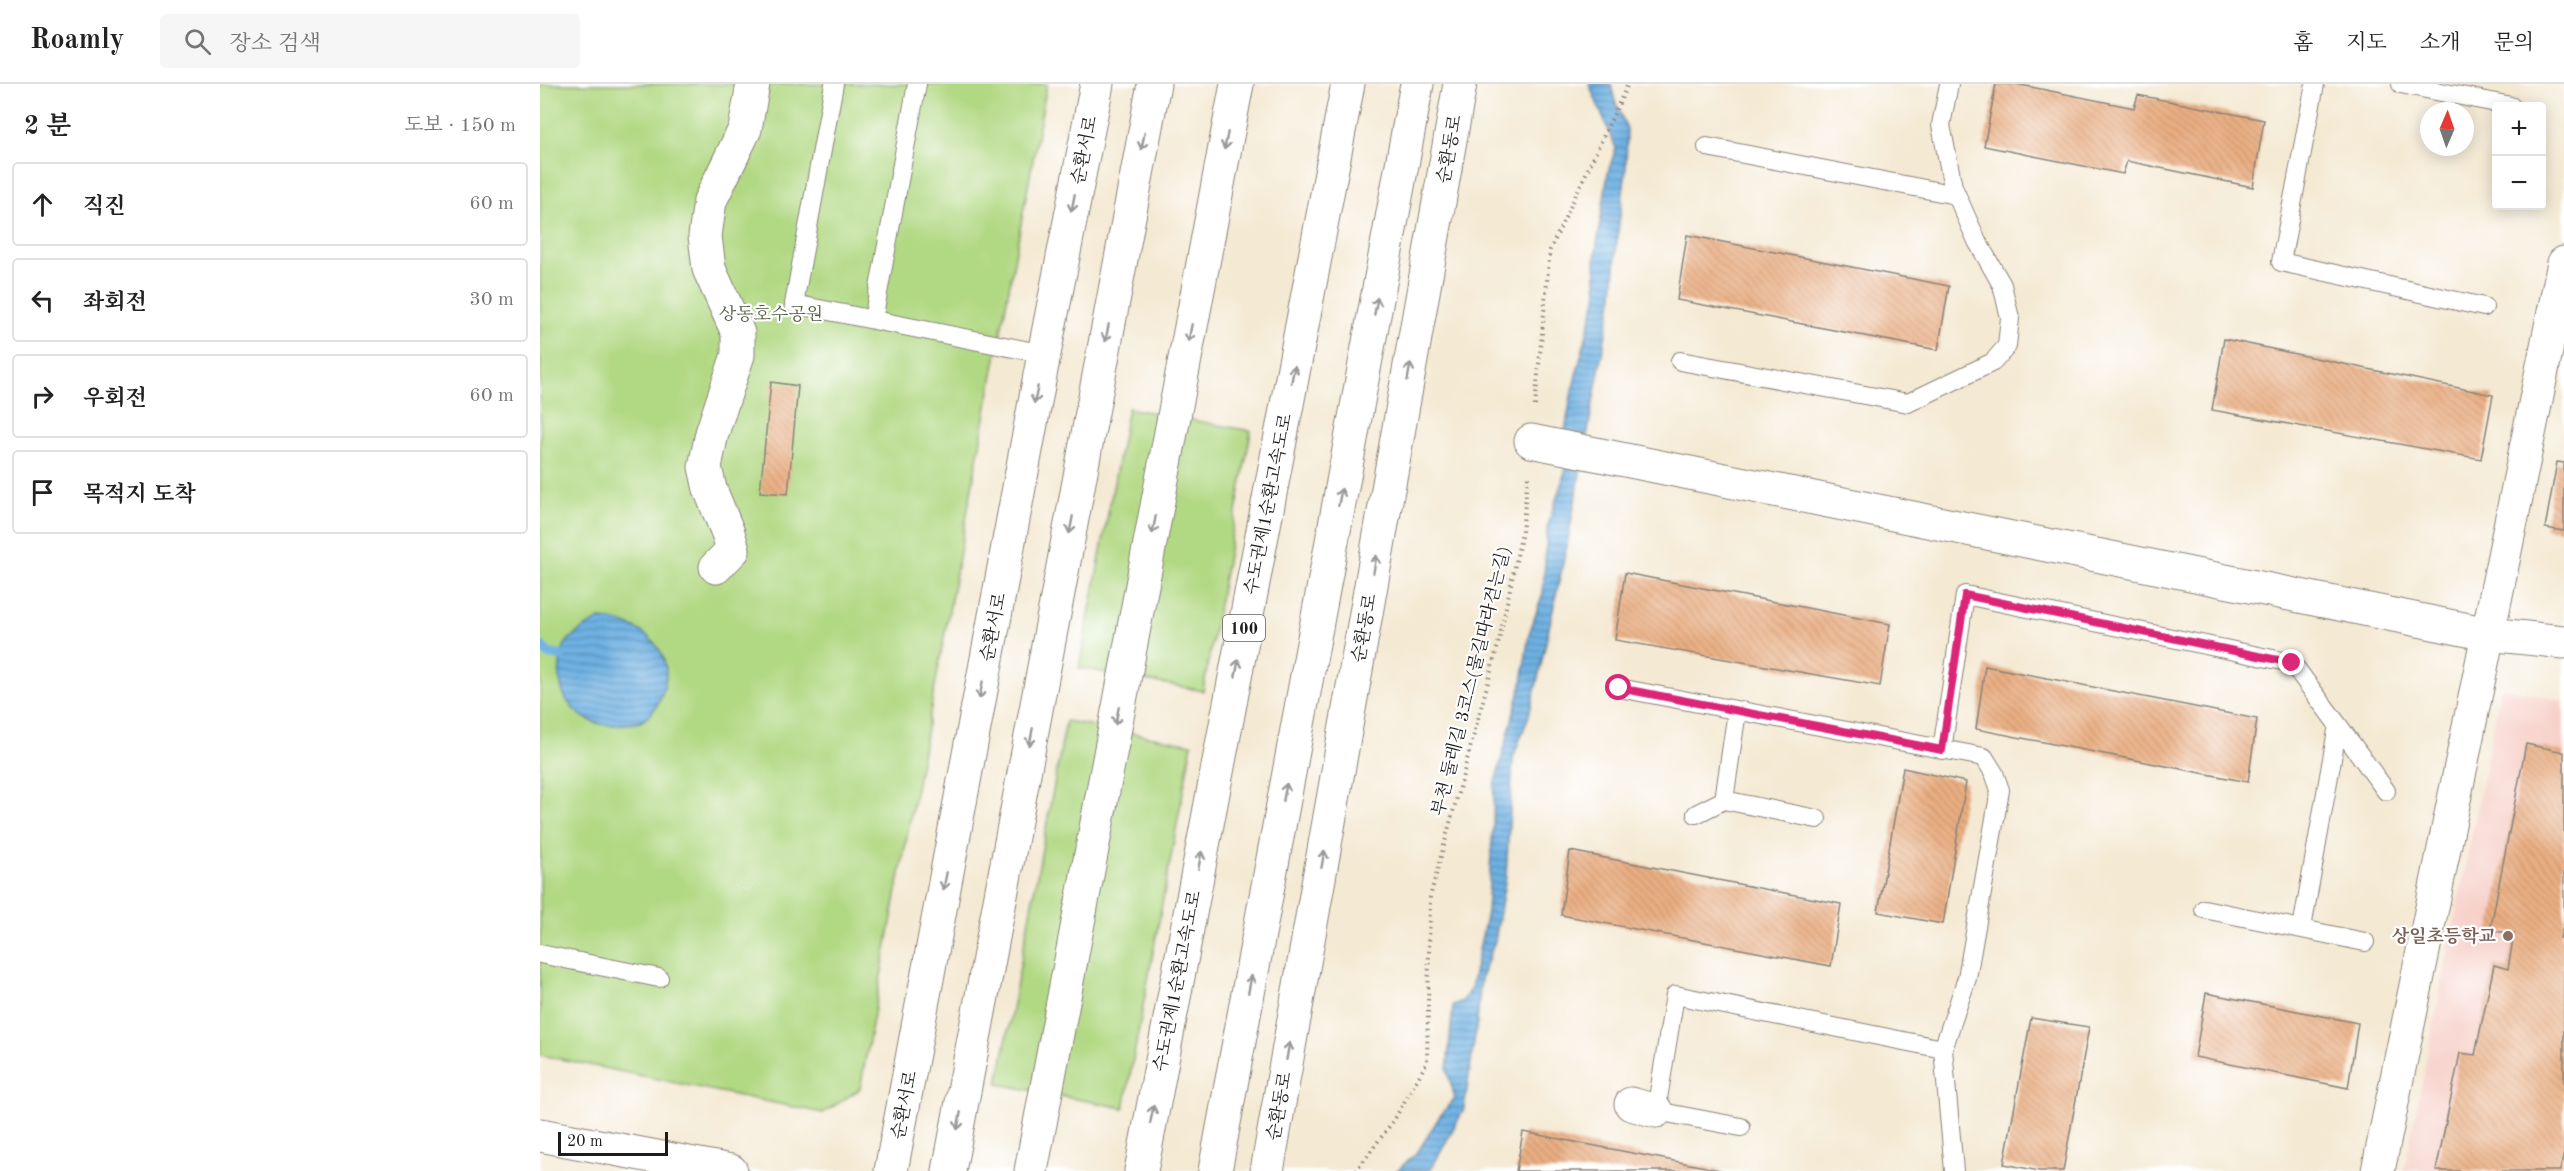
<!DOCTYPE html>
<html lang="ko">
<meta charset="utf-8">
<style>
:root{--surface:#fff;--page:#f6f6f6;--text:#222;--muted:#767676;--line:#e0e0e0}
body{margin:0;font-family:"Old Standard TT","Noto Serif KR",serif;background:var(--page);color:var(--text)}
.controls{position:absolute;right:18px;top:18px;display:grid;overflow:hidden;border-radius:6px;box-shadow:0 3px 15px #0003}
.controls button{width:54px;height:54px;display:grid;place-items:center;padding:0;border:0;border-bottom:2px solid var(--line);background:var(--surface);color:var(--text);font:30px sans-serif}
.compass{position:absolute;left:1880px;top:18px;width:54px;height:54px;border-radius:50%;background:var(--surface);box-shadow:0 3px 15px #0003;rotate:2deg}
.scale{position:absolute;left:18px;bottom:15px;width:110px;box-sizing:border-box;padding-left:6px;border:3px solid #1c1c1c;border-top:0;font-size:16px;line-height:21px;white-space:nowrap;color:#1c1c1c;-webkit-text-stroke:4px #fff;paint-order:stroke}
.stop{position:absolute;width:18px;height:18px;margin:-14px;border:4px solid #db2777;border-radius:50%;background:#fff}
.stop.end{background:#db2777;border-color:#fff;box-shadow:0 2px 6px #0008}
.list{margin:0;padding:0;list-style:none}
h2{display:flex;justify-content:space-between;align-items:center;height:78px;margin:0;padding:0 24px;font-size:26px}
h2 small{font-size:20px;font-weight:400;color:var(--muted)}
.list li{display:grid;grid-template-columns:39px 1fr auto;gap:18px;align-items:center;box-sizing:border-box;height:84px;margin:0 12px 12px;padding:0 12px;border:2px solid var(--line);border-radius:6px}
.list b{display:block;font-size:22px;white-space:nowrap}
.list em{font-size:20px;font-style:normal;color:var(--muted)}
.icon{flex:none;width:33px;height:33px;fill:none;stroke:currentColor;stroke-width:2;stroke-linecap:round;stroke-linejoin:round}
.map{position:relative;flex:none;width:2024px;height:1087px;overflow:hidden}
header{display:flex;align-items:center;gap:36px;box-sizing:border-box;height:84px;padding:0 30px;background:var(--surface);border-bottom:2px solid var(--line)}
header strong{font-size:28px}
nav{display:flex;gap:33px;margin-inline-start:auto;font-size:21px}
.search{width:420px;height:54px;background:var(--page);display:flex;align-items:center;gap:15px;box-sizing:border-box;padding:0 21px;border-radius:6px;color:var(--muted);font-size:22px}
main{display:flex}
aside{flex:1;background:var(--surface)}
.map>svg:first-child{display:block}
</style>
<header>
<strong>Roamly</strong>
<div class="search"><svg class="icon" aria-label="search" viewBox="0 0 24 24"><circle cx="10" cy="10" r="6"/><path d="M15 15l6 6"/></svg>장소 검색</div>
<nav><a>홈</a><a>지도</a><a>소개</a><a>문의</a></nav>
</header>
<main>
<aside>
<h2>2 분<small>도보 · 150 m</small></h2>
<ul class="list">
<li><svg class="icon" aria-label="ahead" viewBox="0 0 24 24"><path d="M12 20V5M6 11l6-6 6 6"/></svg><div><b>직진</b></div><em>60 m</em></li>
<li><svg class="icon" aria-label="left" viewBox="0 0 24 24"><path d="M17 20v-9H6M10 6l-5 5 5 5"/></svg><div><b>좌회전</b></div><em>30 m</em></li>
<li><svg class="icon" aria-label="right" viewBox="0 0 24 24"><path d="M7 20v-9h11M14 6l5 5-5 5"/></svg><div><b>우회전</b></div><em>60 m</em></li>
<li><svg class="icon" aria-label="arrive" viewBox="0 0 24 24"><path d="M6 21V4h12l-3 4 3 4H6"/></svg><div><b>목적지 도착</b></div></li>
</ul>
</aside>
<div class="map">
<svg width="2024" height="1087" viewBox="0 0 2024 1087">
<defs>
<pattern id="water-rules" width="6" height="5" patternUnits="userSpaceOnUse" patternTransform="scale(1.5)"><rect width="6" height="5" fill="#6eb1e3"/><path d="M0 2.5h6" fill="none" stroke="#5a8fb7"/></pattern>
<pattern id="building-back-hatch" width="6" height="6" patternUnits="userSpaceOnUse" patternTransform="scale(1.5)"><rect width="6" height="6" fill="#eaae82"/><path d="M-1 5l2 2M0 0l6 6M5-1l2 2" fill="none" stroke="#c89570"/></pattern>
</defs>
<rect width="100%" height="100%" fill="#fff"/>
<filter id="ink" filterUnits="userSpaceOnUse"><feTurbulence type="fractalNoise" baseFrequency=".0167" numOctaves="2"/><feDisplacementMap in="SourceGraphic" scale="12" xChannelSelector="R" yChannelSelector="G"/><feConvolveMatrix kernelMatrix="1 2 1 2 8 2 1 2 1" color-interpolation-filters="sRGB"/></filter>
<filter id="wash" filterUnits="userSpaceOnUse"><feTurbulence type="fractalNoise" baseFrequency=".008" numOctaves="4" result="noise"/><feDisplacementMap in="SourceGraphic" scale="24" xChannelSelector="R" yChannelSelector="G"/><feGaussianBlur stdDeviation="1.35" result="paint"/><feColorMatrix in="noise" values="0 0 0 0 0 0 0 0 0 0 0 0 0 0 0 0 0 1.4 0 .05"/><feComposite in="paint" operator="in"/></filter>
<g filter="url(#wash)">
<rect width="100%" height="100%" fill="#f4e9d3"/>
<path fill="#f7d0c9" d="M1961 604 2024 617V1087H1864Z"/>
<path fill="#b1d882" stroke="#667a4f" stroke-width="1.5" d="M0 0H507L320 1005 283 1029 0 971Z
M588 324 711 347 663 607 539 584Z
M526 637 652 660 584 1024 458 1000Z"/>
<path fill="url(#water-rules)" stroke="#456680" stroke-width="1.5" d="M1049 0H1071L1075 17 1087 45 1086 86 1077 155 1073 211 1026 466 999 590 989 631 973 674 966 792 955 857 941 894 937 938 924 1025 890 1087H857L879 1066 900 1032 915 1014 907 986 913 921 923 917 931 904 947 828 953 742 954 702 982 599 989 550 1003 509 1007 444 1026 385 1024 353 1032 307 1057 211 1055 174 1068 88 1076 64Z
M60 535C97 537 135 562 124 604 120 617 114 630 102 637 97 640 90 639 84 640 45 646 16 620 20 580 21 573 22 564 27 558 35 548 49 541 60 535Z"/>
<g fill="none" stroke-linecap="round" stroke-linejoin="round">
<path stroke="#6eb1e3" stroke-width="10" d="M0 561 9 570 21 572"/>
</g>
<g id="blocks">
<path fill="url(#building-back-hatch)" d="M1456 0H1476L1594 24 1598 11 1724 36 1713 103 1587 77 1583 90 1444 62Z
M1147 151 1409 202 1398 266 1137 216Z
M1684 255 1953 311 1941 375 1672 326Z
M231 298 258 302 248 410 220 408Z
M2017 378 2024 379V447L2005 444Z
M1085 489 1350 540 1340 602 1075 556Z
M1445 582 1717 635 1708 698 1436 645Z
M1986 660 2024 668V839L2020 854 2024 855V1069L2020 1087H1896L1920 969 1935 971 1954 881 1968 885 1974 849 1950 847Z
M1363 684 1426 698 1403 840 1338 828Z
M1030 767 1301 820 1291 882 1021 831Z
M1666 909 1818 939 1808 1004 1655 973Z
M1491 934 1549 943 1523 1087H1499L1464 1080Z
M983 1048 1181 1086V1087H976Z"/>
</g>
</g>
<g filter="url(#ink)">
<use href="#blocks" fill-opacity="0" stroke="#888278" stroke-width="1.5"/>
<g fill="none" stroke-linecap="round" stroke-linejoin="round">
<defs>
<path id="lane" d="M294 0 254 220 504 270
M1775 0 1741 178 1944 223
M1861 0 1971 22
M1167 63 1416 111
M333 236 377 0
M1140 277 1368 319 1453 278 1467 262 1470 234 1462 201 1437 157 1413 103 1401 41 1409 0
M1079 604 1444 673 1454 689 1460 706 1427 894 1403 965
M1798 641 1846 707
M1402 666 1425 511 1752 579 1798 641 1762 844
M1184 716 1277 735
M1156 730 1184 716 1197 627
M1664 825 1825 858
M0 870 119 894
M1201 1043 1116 1027 1135 911 1403 965 1414 1087"/>
<path id="street" d="M991 357 1948 550 2024 558
M176 483 193 466 188 449 170 405 165 383 172 349 198 271V249L169 185 165 152 170 117 205 45 213 0
M1091 1020 1116 1027
M1838 1087 2024 179"/>
<path id="secondary" d="M0 1051 191 1087
M351 1087 504 270 557 0
M727 1087 920 0"/>
<path id="highway" d="M409 1087 614 0
M491 1087 697 0
M601 1087 808 0
M675 1087 877 0"/>
</defs>
<use href="#lane" stroke="#888278" stroke-width="20"/>
<use href="#street" stroke="#888278" stroke-width="35"/>
<use href="#secondary" stroke="#888278" stroke-width="35"/>
<use href="#highway" stroke="#888278" stroke-width="35"/>
<path stroke="#888278" stroke-width="4" stroke-dasharray="1.5 4.5" stroke-linecap="butt" d="M995 322 1010 166 1088 0
M816 1087 854 1036 887 978 890 813 958 561 982 448 988 392"/>
<use href="#lane" stroke="#fff" stroke-width="18"/>
<use href="#street" stroke="#fff" stroke-width="33"/>
<use href="#secondary" stroke="#fff" stroke-width="33"/>
<use href="#highway" stroke="#fff" stroke-width="33"/>
</g>
<defs><path id="oneway-shaft" d="M-6 0H5M1.5-3L5.5 0L1.5 3" fill="none" stroke-width="1.6" stroke-linecap="round" stroke-linejoin="round" transform="scale(1.5)"/></defs>
<g stroke="#999">
<use href="#oneway-shaft" transform="translate(603 57) rotate(101)"/>
<use href="#oneway-shaft" transform="translate(686 57) rotate(101)"/>
<use href="#oneway-shaft" transform="translate(533 119) rotate(101)"/>
<use href="#oneway-shaft" transform="translate(836 222) rotate(-79)"/>
<use href="#oneway-shaft" transform="translate(567 249) rotate(101)"/>
<use href="#oneway-shaft" transform="translate(650 249) rotate(101)"/>
<use href="#oneway-shaft" transform="translate(869 288) rotate(-80)"/>
<use href="#oneway-shaft" transform="translate(753 290) rotate(-79)"/>
<use href="#oneway-shaft" transform="translate(496 311) rotate(101)"/>
<use href="#oneway-shaft" transform="translate(800 413) rotate(-79)"/>
<use href="#oneway-shaft" transform="translate(531 441) rotate(101)"/>
<use href="#oneway-shaft" transform="translate(614 441) rotate(101)"/>
<use href="#oneway-shaft" transform="translate(835 480) rotate(-80)"/>
<use href="#oneway-shaft" transform="translate(697 584) rotate(-79)"/>
<use href="#oneway-shaft" transform="translate(441 606) rotate(101)"/>
<use href="#oneway-shaft" transform="translate(577 632) rotate(101)"/>
<use href="#oneway-shaft" transform="translate(491 653) rotate(101)"/>
<use href="#oneway-shaft" transform="translate(745 708) rotate(-79)"/>
<use href="#oneway-shaft" transform="translate(783 775) rotate(-80)"/>
<use href="#oneway-shaft" transform="translate(660 776) rotate(-79)"/>
<use href="#oneway-shaft" transform="translate(405 797) rotate(101)"/>
<use href="#oneway-shaft" transform="translate(710 900) rotate(-79)"/>
<use href="#oneway-shaft" transform="translate(748 967) rotate(-80)"/>
<use href="#oneway-shaft" transform="translate(612 1030) rotate(-79)"/>
<use href="#oneway-shaft" transform="translate(419 1037) rotate(101)"/>
</g>
</g>
<g fill="none" stroke-linecap="round" stroke-linejoin="round" filter="url(#ink)">
<path stroke="#db2777" stroke-width="8" d="M1079 604 1402 666 1425 511 1752 579"/>
</g>
<circle fill="#8d6e63" stroke="#fff" stroke-width="2" cx="1968" cy="852" r="6"/>
<g text-anchor="middle" stroke-width="4.5" stroke-linejoin="round" paint-order="stroke">
<rect fill="#fff" stroke="#606060" stroke-width="1.5" x="683" y="531" width="42" height="26" rx="4.5"/>
<g font-size="16" font-weight="bold" fill="#1c1c1c">
<text x="704" y="550">100</text>
</g>
<g font-size="18" fill="#1c1c1c" stroke="#fff">
<text transform="translate(909 65) rotate(-80)" y="6">순환동로</text>
<text transform="translate(544 66) rotate(-79)" y="6">순환서로</text>
<text transform="translate(728 420) rotate(-79)" y="6">수도권제1순환고속도로</text>
<text transform="translate(453 543) rotate(-79)" y="6">순환서로</text>
<text transform="translate(824 544) rotate(-80)" y="6">순환동로</text>
<text transform="translate(931 597) rotate(-76)" y="6">부천 둘레길 3코스(물길따라걷는길)</text>
<text transform="translate(637 897) rotate(-79)" y="6">수도권제1순환고속도로</text>
<text transform="translate(364 1021) rotate(-79)" y="6">순환서로</text>
<text transform="translate(739 1022) rotate(-80)" y="6">순환동로</text>
</g>
<g font-size="18" fill="#505e40" stroke="#fff">
<text x="231" y="236">상동호수공원</text>
</g>
<g font-size="18" font-weight="bold" fill="#785e54" stroke="#fff" text-anchor="end">
<text x="1956" y="858">상일초등학교</text>
</g>
</g>
</svg>
<div class="controls">
<button>+</button>
<button>−</button>
</div>
<svg class="compass" viewBox="-18 -18 36 36"><path d="M0-13l5 13h-10z" fill="#e53935"/><path d="M0 13l5-13h-10z" fill="#767676"/></svg>
<div class="scale">20 m</div>
<div class="stop" style="left:1079px;top:604px"></div>
<div class="stop end" style="left:1752px;top:579px"></div>
</div>
</main>
